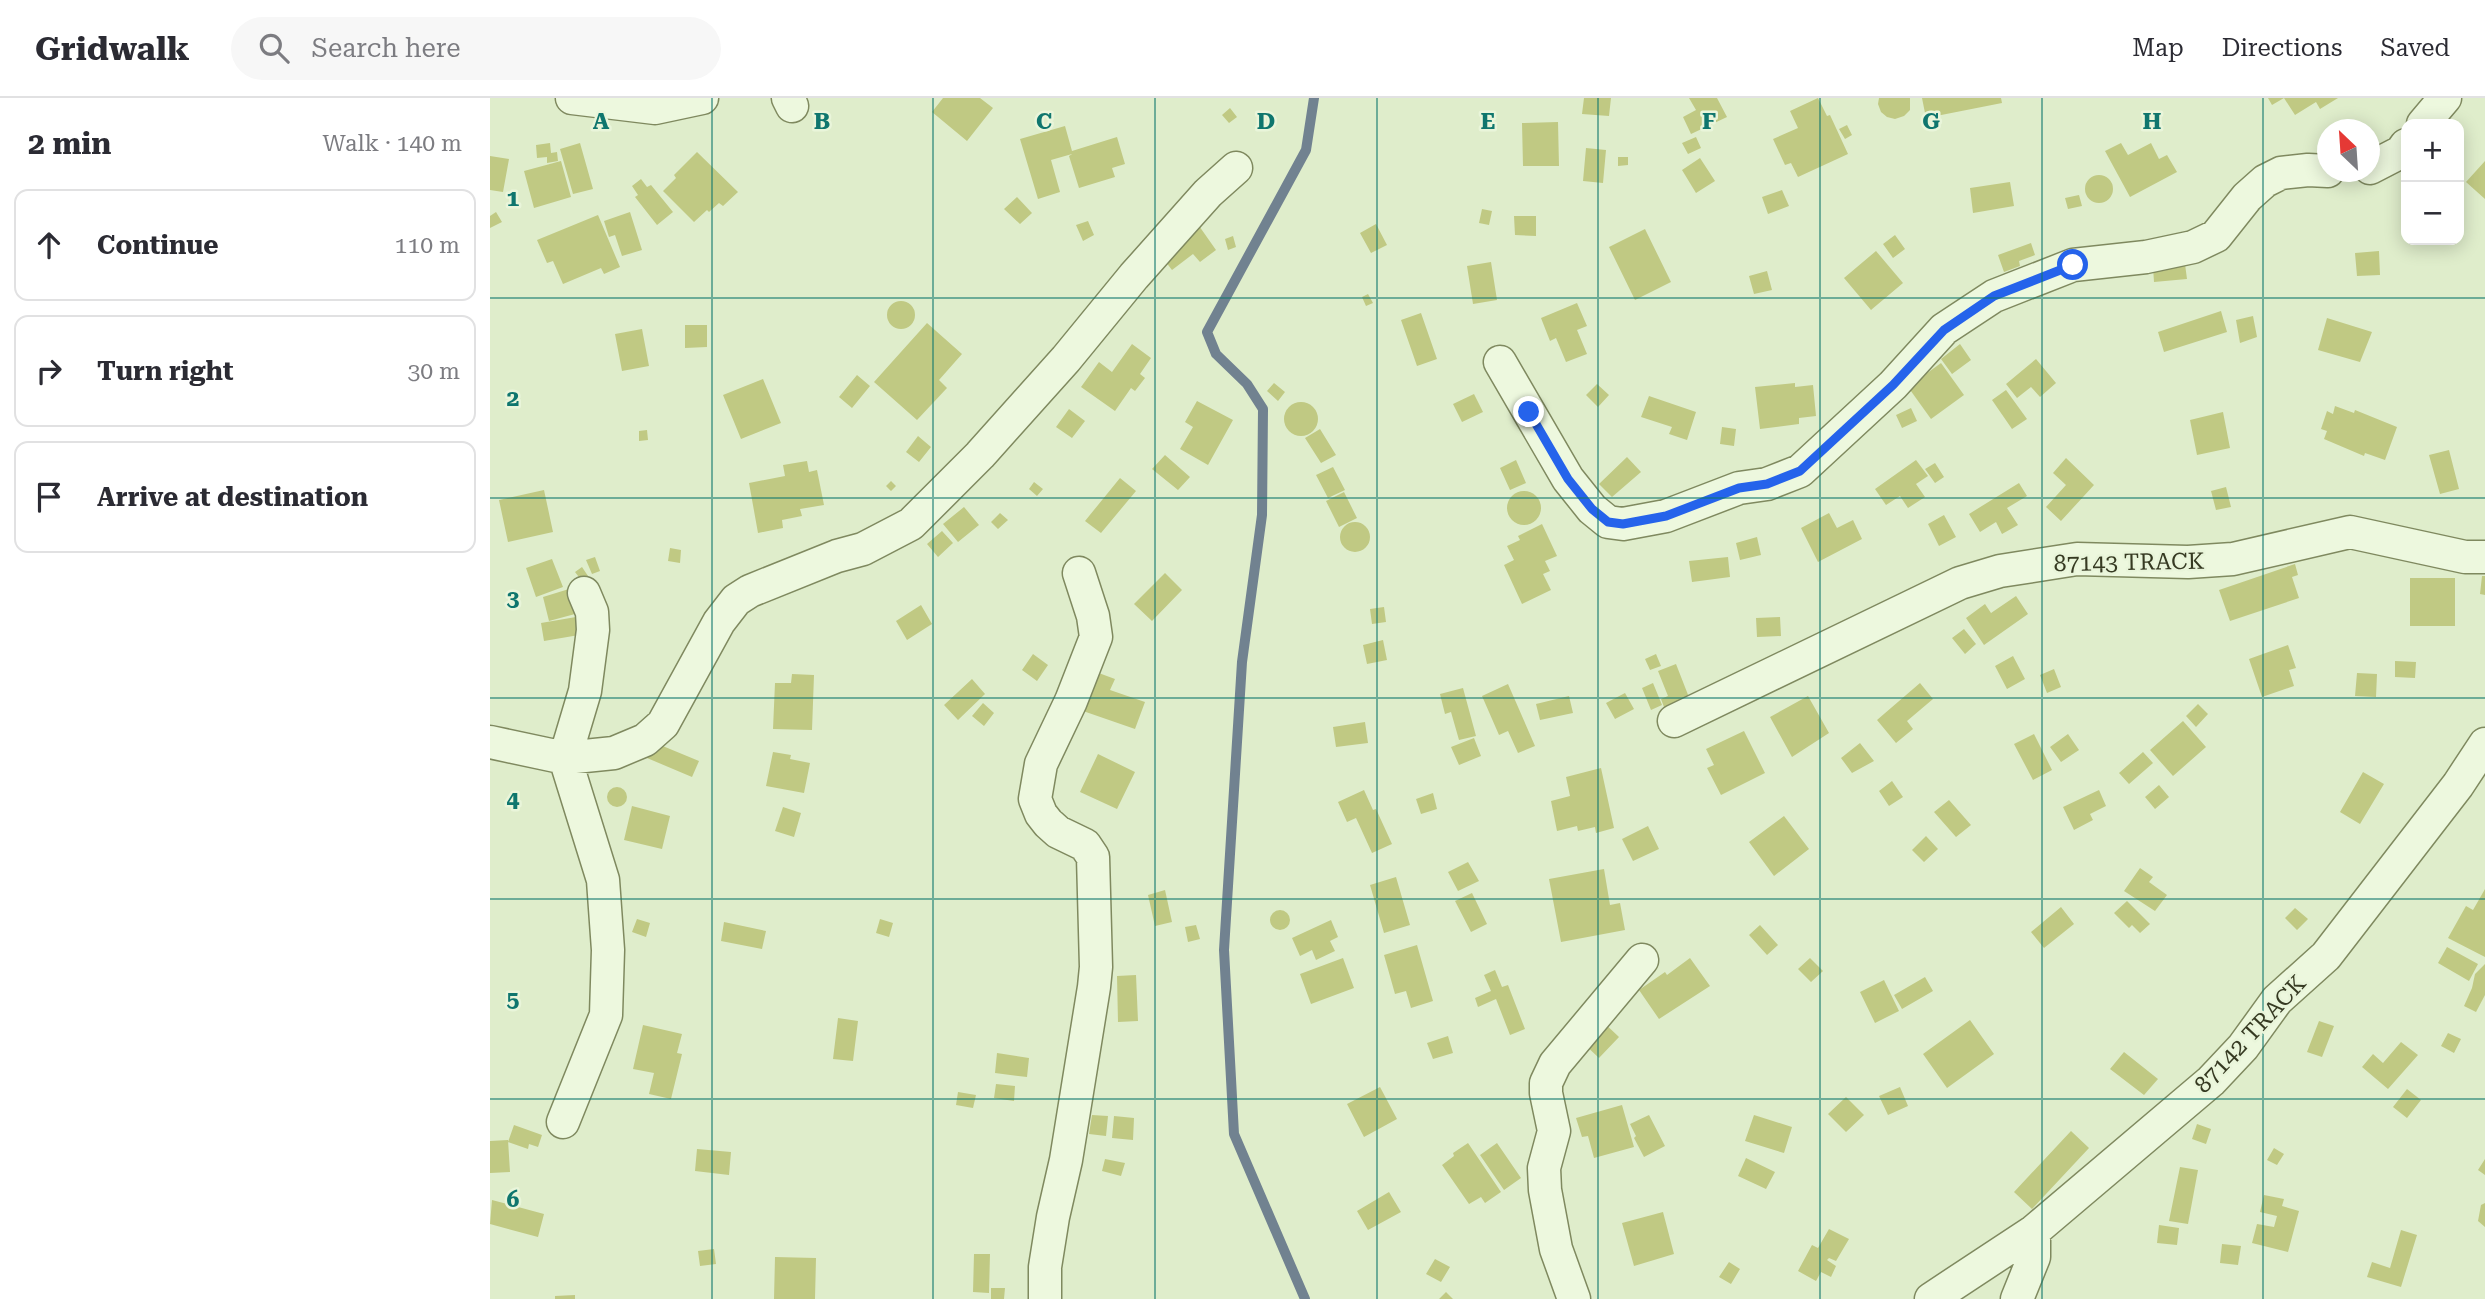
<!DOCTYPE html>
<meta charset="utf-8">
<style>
:root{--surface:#fff;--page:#f7f7f7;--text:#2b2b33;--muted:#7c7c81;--line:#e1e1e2}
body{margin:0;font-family:"Roboto Serif",serif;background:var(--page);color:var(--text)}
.controls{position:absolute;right:21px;top:21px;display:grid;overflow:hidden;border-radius:14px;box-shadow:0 4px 18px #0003}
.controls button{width:63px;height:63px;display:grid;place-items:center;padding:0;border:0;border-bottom:2px solid var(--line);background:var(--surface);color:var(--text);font:35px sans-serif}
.compass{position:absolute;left:1827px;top:21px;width:63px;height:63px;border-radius:50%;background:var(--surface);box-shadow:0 4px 18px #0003;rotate:335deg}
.stop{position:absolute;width:21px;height:21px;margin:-16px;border:5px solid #2563eb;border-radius:50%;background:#fff}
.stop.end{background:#2563eb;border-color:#fff;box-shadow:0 2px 7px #0008}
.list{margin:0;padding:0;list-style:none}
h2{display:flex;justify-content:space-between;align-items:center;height:91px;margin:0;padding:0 28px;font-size:30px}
h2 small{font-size:23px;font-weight:400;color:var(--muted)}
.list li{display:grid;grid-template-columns:46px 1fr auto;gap:21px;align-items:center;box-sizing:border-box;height:112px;margin:0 14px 14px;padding:0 14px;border:2px solid var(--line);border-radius:14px}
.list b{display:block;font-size:26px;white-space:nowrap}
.list em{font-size:23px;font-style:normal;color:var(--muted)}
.icon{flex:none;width:38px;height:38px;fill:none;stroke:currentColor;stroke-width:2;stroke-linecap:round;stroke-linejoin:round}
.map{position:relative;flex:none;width:1995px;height:1201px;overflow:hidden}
header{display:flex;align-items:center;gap:42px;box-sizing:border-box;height:98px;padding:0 35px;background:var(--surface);border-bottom:2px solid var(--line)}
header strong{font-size:33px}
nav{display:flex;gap:38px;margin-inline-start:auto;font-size:24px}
.search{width:490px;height:63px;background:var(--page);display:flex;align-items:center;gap:18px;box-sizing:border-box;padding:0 24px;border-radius:38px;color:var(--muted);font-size:26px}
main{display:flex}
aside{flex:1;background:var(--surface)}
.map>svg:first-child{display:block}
</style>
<header>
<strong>Gridwalk</strong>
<div class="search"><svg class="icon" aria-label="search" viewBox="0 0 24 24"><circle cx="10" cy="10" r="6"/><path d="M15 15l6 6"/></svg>Search here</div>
<nav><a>Map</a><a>Directions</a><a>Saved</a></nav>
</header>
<main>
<aside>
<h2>2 min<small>Walk · 140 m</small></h2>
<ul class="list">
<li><svg class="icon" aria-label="ahead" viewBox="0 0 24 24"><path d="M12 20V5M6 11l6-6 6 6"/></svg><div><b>Continue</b></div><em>110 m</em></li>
<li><svg class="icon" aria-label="right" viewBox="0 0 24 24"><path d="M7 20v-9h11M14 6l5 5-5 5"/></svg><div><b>Turn right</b></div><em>30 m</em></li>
<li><svg class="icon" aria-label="arrive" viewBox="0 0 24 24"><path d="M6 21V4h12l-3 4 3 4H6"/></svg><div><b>Arrive at destination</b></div></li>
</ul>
</aside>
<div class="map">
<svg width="1995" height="1201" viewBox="0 0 1995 1201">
<rect width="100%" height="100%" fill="#dfedcb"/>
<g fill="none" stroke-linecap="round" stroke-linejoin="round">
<path stroke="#718290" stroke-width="10" d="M815 1201 744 1036 734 852 752 564 772 417 773 311 757 286 726 256 717 234 816 52 824 0"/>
</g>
<path fill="#c0c983" d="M453 0H490L503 10 477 43 442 14Z
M1094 0H1121L1119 18 1092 16Z
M1199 0H1227L1237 19 1201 36 1193 19 1206 12Z
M1328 0 1337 18 1340 17 1358 56 1308 79 1301 65 1295 67 1283 41 1308 30 1300 13Z
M1389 0H1420V12L1414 18 1405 21 1397 19 1391 14 1388 6Z
M1432 0H1511L1512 5 1436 20Z
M1778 0H1794L1782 7Z
M1794 0H1848L1830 11 1826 4 1805 17Z
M740 10 747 19 739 25 732 17Z
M1068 24 1069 68H1033L1032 25Z
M1357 27 1362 37 1355 41 1349 31Z
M575 28 582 53 627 39 635 66 622 70 625 79 589 90 579 58 582 56 561 62 570 94 548 101 530 41Z
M1206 39 1211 50 1198 56 1192 45Z
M60 45 61 55 67 54 68 63 57 65V59L47 60 46 47Z
M90 45 103 91 83 96 70 51Z
M1631 45 1638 57 1661 45 1669 61 1677 57 1687 74 1640 99 1615 53Z
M1096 50 1116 52 1113 85 1093 83Z
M207 54 248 94 233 108 229 105 219 114 217 112 204 124 173 93 186 80 184 77Z
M0 58 19 61 13 94 0 92Z
M1128 59H1138V67L1128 68Z
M1210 60 1225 83 1206 95 1192 72Z
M71 63 81 99 44 110 34 73Z
M1995 63V101L1976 84Z
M1595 91a14 14 0 1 1 28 0a14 14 0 1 1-28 0Z
M151 81 157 89 161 87 183 114 167 127 145 99 148 97 142 88Z
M1520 84 1524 108 1483 115 1480 90Z
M1292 92 1299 108 1278 116 1272 99Z
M1589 97 1592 108 1578 111 1575 100Z
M527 99 542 115 530 126 514 111Z
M992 111 1002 113 999 127 989 125Z
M6 114 12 124 0 130V118Z
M140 114 152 152 132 158 125 137 119 139 114 123Z
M108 117 130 169 114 176 111 170 73 186 63 163 57 165 47 142Z
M1024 118H1046V138L1025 137Z
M598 123 604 137 593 143 586 127Z
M707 125 726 152 710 164 703 156 682 172 672 159Z
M886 126 897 147 881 155 870 135Z
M1155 131 1181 184 1145 202 1119 149Z
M1405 137 1415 151 1403 160 1393 146Z
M743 138 746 149 738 152 735 141Z
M1541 145 1545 157 1529 163 1530 168 1514 174 1508 157Z
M1386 153 1413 185 1381 212 1354 180Z
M1889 153 1890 177 1867 178 1865 155Z
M1001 164 1007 202 983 206 977 168Z
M1695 166 1697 181 1664 184 1663 169Z
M1277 173 1282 192 1264 196 1259 178Z
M878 196 883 205 876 208 872 199Z
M397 217a14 14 0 1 1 28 0a14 14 0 1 1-28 0Z
M1087 205 1097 228 1087 232 1097 256 1076 264 1066 240 1060 243 1051 220Z
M1731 213 1737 234 1674 254 1668 234Z
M931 215 947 261 927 268 911 222Z
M1763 218 1767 239 1750 245 1746 222Z
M1837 220 1882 234 1870 264 1828 252Z
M437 225 472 256 449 282 457 290 427 322 384 284Z
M195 227H217V249L195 250Z
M152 231 159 268 132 273 125 236Z
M642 246 661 260 650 276 655 280 645 293 641 290 625 313 591 289 609 264 622 274Z
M1470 246 1481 262 1462 276 1451 261Z
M1546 261 1566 285 1550 299 1541 289 1527 300 1516 286Z
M1451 265 1474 297 1441 321 1418 289Z
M367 277 380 288 362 310 349 299Z
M273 281 291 325 251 341 233 297Z
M784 285 795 294 788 303 777 293Z
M1305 285V289L1323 287 1326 318 1309 320V326L1270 331 1265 289Z
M1107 286 1119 297 1108 309 1096 297Z
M1516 292 1537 321 1522 331 1502 302Z
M984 296 993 314 972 324 963 306Z
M1159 298 1206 314 1197 342 1179 336 1182 329 1151 319Z
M707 303 743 322 718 367 690 351 703 329 695 324Z
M794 321a17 17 0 1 1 34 0a17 17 0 1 1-34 0Z
M1845 308 1864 315 1865 312 1907 329 1895 362 1875 355 1874 358 1834 341 1837 333 1831 331 1837 313 1843 316Z
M1421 310 1427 323 1412 330 1406 317Z
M579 311 595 323 582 340 566 329Z
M1733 314 1740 350 1707 357 1700 322Z
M1232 329 1246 331 1244 348 1230 346Z
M830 331 846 357 831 365 815 340Z
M157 332 158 342 149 343V333Z
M428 338 441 349 429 364 416 354Z
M1959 352 1969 391 1950 396 1939 357Z
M675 357 700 379 688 392 662 371Z
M1137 359 1151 374 1122 399 1109 386Z
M1576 360 1604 387 1571 423 1556 409 1576 387 1563 375Z
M1026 362 1036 385 1020 392 1010 370Z
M1426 362 1438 378 1426 386 1435 399 1418 410 1410 398 1396 407 1385 391Z
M317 363 319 374 327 372 334 407 310 411 312 418 292 422 293 430 268 435 259 385 295 378 293 367Z
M1445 365 1454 379 1445 385 1435 371Z
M843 369 855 392 838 400 826 377Z
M630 380 646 393 611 435 595 423Z
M401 383 406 388 401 393 396 388Z
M544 384 553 391 547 398 539 391Z
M1529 385 1537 398 1517 410 1528 427 1512 436 1506 424 1490 434 1479 416Z
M1736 389 1741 409 1726 412 1721 393Z
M54 392 63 434 18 444 9 402Z
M1017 410a17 17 0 1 1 34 0a17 17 0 1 1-34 0Z
M854 394 867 420 849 429 836 403Z
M474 409 489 427 468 444 453 426Z
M510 415 518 422 508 431 501 424Z
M1339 415 1347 430 1363 422 1372 441 1328 464 1311 430Z
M1454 417 1466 439 1449 448 1438 426Z
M850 439a15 15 0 1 1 30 0a15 15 0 1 1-30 0Z
M1052 426 1067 458 1055 463 1060 473 1053 476 1061 492 1032 506 1014 467 1024 462 1017 448 1030 442 1028 438Z
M452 433 463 445 448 459 437 446Z
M1267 439 1271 457 1250 462 1246 445Z
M180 450 191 452 190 465 178 463Z
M105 459 110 473 102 476 96 462Z
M1238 459 1240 479 1202 484 1199 463Z
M62 461 73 489 46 499 36 470Z
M1805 466 1808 477 1802 479 1809 500 1740 523 1729 492Z
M92 469 98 478 92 483 85 474Z
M675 475 692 492 662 523 644 506Z
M1992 478H1995V497L1990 496Z
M1920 480H1965V528H1920Z
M79 491 85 516 59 523 53 499Z
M1526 498 1538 516 1494 547 1476 520 1495 506 1501 515Z
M431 507 442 526 417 542 406 523Z
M894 509 896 524 882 526 880 511Z
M86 519 89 537 54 543 51 525Z
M1290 519 1291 538 1267 539 1266 520Z
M1474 531 1486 546 1475 556 1462 540Z
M893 542 897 562 877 566 873 547Z
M1798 547 1806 570 1799 572 1804 588 1772 599 1759 561Z
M543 556 558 567 547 583 532 572Z
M1166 556 1171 568 1160 572 1155 561Z
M1523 558 1535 581 1517 591 1505 568Z
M1905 563 1926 564 1925 580 1905 579Z
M1186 566 1202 607 1177 617 1171 601 1178 598 1168 573Z
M1564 571 1571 589 1557 595 1550 577Z
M606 574 625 581 620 592 655 604 645 631 593 613Z
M1867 575 1887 576 1886 599 1865 598Z
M302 576 324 577 322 632 283 631 285 585H301Z
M482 581 495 596 468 622 454 607Z
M1163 585 1172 607 1161 612 1152 590Z
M1430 585 1443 601 1417 623 1423 631 1406 645 1387 622Z
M1018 586 1045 648 1028 655 1018 633 1009 637 992 598Z
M973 590 986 638 969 642 961 614 955 616 950 596Z
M1135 595 1144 611 1125 621 1116 605Z
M1079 598 1083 615 1050 622 1046 606Z
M1318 598 1339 635 1302 659 1280 619Z
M493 605 504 615 494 628 482 618Z
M1708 606 1718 616 1706 629 1696 618Z
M1693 623 1716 649 1683 678 1660 652Z
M875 624 878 645 846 649 843 629Z
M1254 633 1275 675 1231 697 1217 670 1224 667 1216 651Z
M1544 636 1562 672 1543 682 1524 646Z
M1578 636 1589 652 1571 664 1560 649Z
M984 640 991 658 969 667 961 649Z
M163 644 209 663 202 679 157 660Z
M1370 645 1384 663 1362 675 1351 660Z
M283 654 301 657 300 661 320 665 314 695 276 688Z
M1653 654 1663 665 1639 686 1629 675Z
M608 656 645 674 627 711 590 694Z
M1111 670 1124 730 1106 735 1105 729 1088 733 1087 728 1067 733 1061 703 1080 698 1076 679Z
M1873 674 1894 686 1870 726 1850 714Z
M1402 683 1413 699 1399 708 1389 693Z
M1669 687 1679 699 1665 711 1655 699Z
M117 699a10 10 0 1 1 20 0a10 10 0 1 1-20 0Z
M874 692 883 712 886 711 902 746 882 755 866 720 857 724 848 704Z
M1609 692 1616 708 1600 716 1603 722 1584 732 1573 709Z
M943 695 947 711 931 716 926 701Z
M1459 702 1481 727 1466 739 1444 714Z
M142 708 180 718 172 751 134 742Z
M293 709 311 715 304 739 285 733Z
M1294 718 1319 751 1284 778 1259 744Z
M1158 728 1169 751 1143 763 1132 741Z
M1436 738 1448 751 1434 764 1422 752Z
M978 764 989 783 968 793 958 774Z
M1650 770 1663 779 1659 784 1677 797 1665 813 1634 793Z
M1114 771 1120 807 1130 805 1135 832 1071 844 1059 781Z
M906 779 920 827 894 835 880 787Z
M1995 791V859L1958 840 1976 808 1983 812Z
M675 792 682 824 665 828 658 797Z
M982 795 997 826 981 834 965 803Z
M1637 803 1660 826 1650 835 1642 827 1639 830 1624 815Z
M1571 809 1584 826 1554 850 1541 834Z
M1805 810 1818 821 1807 832 1795 820Z
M780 822a10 10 0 1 1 20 0a10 10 0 1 1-20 0Z
M147 821 160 825 156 839 142 834Z
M390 821 403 825 399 839 386 835Z
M841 822 848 839 840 843 845 853 826 862 822 852 810 858 802 840Z
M234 824 276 833 272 851 231 843Z
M706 827 710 841 698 844 695 829Z
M1270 827 1288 847 1277 857 1259 837Z
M927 847 943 903 921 910 916 893 905 896 894 857Z
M1957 849 1988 866 1979 883 1948 865Z
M853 860 864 890 821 906 810 876Z
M1200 860 1220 888 1169 921 1149 892 1175 874 1177 877Z
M1320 860 1333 873 1321 884 1308 871Z
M1995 866V897L1986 914 1974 908 1982 890 1985 876Z
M1005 872 1012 889 1018 887 1035 931 1020 937 1006 901 988 909 985 900 1001 893 994 877Z
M646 877 648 923 628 924 627 878Z
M1435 879 1443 893 1412 911 1404 897Z
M1394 882 1409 913 1385 925 1370 894Z
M348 920 368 923 363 963 343 961Z
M1111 922 1129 939 1109 960 1091 943Z
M1480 922 1504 956 1457 990 1433 956Z
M1829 923 1844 928 1832 959 1817 954Z
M153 927 192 936 187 955 192 956 181 1001 159 996 164 975 143 971Z
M1958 935 1971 941 1964 955 1951 948Z
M958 938 963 955 943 961 937 945Z
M1911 944 1928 957 1898 991 1872 969 1883 956 1893 965Z
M1634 954 1668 981 1654 997 1620 971Z
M507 955 539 960 537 979 505 975Z
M506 986 525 988 524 1003 504 1000Z
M890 989 907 1021 874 1039 857 1006Z
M1410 989 1418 1008 1398 1017 1389 998Z
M1917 991 1931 1002 1917 1020 1903 1009Z
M468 994 486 997 483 1010 466 1007Z
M1356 999 1374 1017 1356 1034 1338 1016Z
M1132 1007 1144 1049 1104 1060 1098 1038 1092 1039 1086 1020Z
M602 1017 618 1018 616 1038 599 1036Z
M1159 1017 1175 1048 1154 1059 1144 1040 1146 1038 1140 1026Z
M1264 1017 1302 1029 1294 1055 1255 1043Z
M624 1018 644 1020 643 1042 622 1040Z
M1707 1026 1721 1031 1716 1046 1702 1041Z
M24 1027 52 1037 48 1049 39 1046 38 1051 18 1044Z
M1581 1033 1599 1050 1542 1111 1524 1094Z
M18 1042 20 1074 0 1075V1043Z
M978 1045 1011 1094 995 1105 991 1099 979 1106 952 1067 964 1058 963 1055Z
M1007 1045 1031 1080 1014 1092 990 1057Z
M1784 1050 1794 1056 1787 1067 1777 1062Z
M207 1051 241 1054 239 1077 205 1073Z
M1256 1060 1285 1074 1276 1091 1248 1078Z
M615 1061 635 1065 631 1078 612 1073Z
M1995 1061V1077L1988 1072Z
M1690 1069 1708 1072 1698 1126 1679 1123Z
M899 1094 911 1114 878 1132 867 1113Z
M1774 1097 1794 1101 1792 1108 1809 1113 1798 1154 1762 1145 1767 1126 1784 1129 1787 1118 1770 1114Z
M2 1102 54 1116 48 1139 0 1126Z
M1995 1105V1129L1988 1123 1991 1107Z
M1173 1114 1184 1156 1144 1168 1132 1125Z
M1669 1127 1689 1130 1687 1147 1667 1145Z
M1339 1131 1359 1141 1346 1163 1339 1160 1337 1162 1346 1168 1341 1179 1331 1174 1326 1183 1308 1173 1322 1147 1328 1150Z
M1911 1132 1927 1137 1911 1189 1877 1179 1882 1164 1900 1170Z
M1732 1146 1751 1148 1748 1167 1730 1165Z
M224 1151 226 1166 210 1168 208 1153Z
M484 1156H500L499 1195 483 1194Z
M285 1159 326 1160 325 1201H284Z
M945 1161 960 1169 951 1184 936 1176Z
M1239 1164 1250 1171 1241 1186 1229 1179Z
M501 1190H515L514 1201H501Z
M956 1194 963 1201H949Z
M85 1197V1201H65V1198Z"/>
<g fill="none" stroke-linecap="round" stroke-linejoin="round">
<defs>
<path id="minor" d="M82 0 165 10 212 0
M298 0 302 8
M1933 26 1955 0
M1880 70 1911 54 1916 47
M1010 264 1078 381 1102 411 1118 424 1133 426 1176 418 1249 390 1277 386 1310 373 1403 287 1454 231 1504 198 1583 167 1656 159 1703 149 1726 138 1757 99 1775 83 1791 75 1818 72 1838 73
M1184 623 1470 485 1510 473 1587 461 1698 464 1743 461 1860 434 1975 459H1995
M0 644 75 660 124 655 155 642 173 626 229 524 246 502 260 493 347 458 373 451 421 426 490 357 576 261 644 178 718 95 746 70
M73 1024 116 917 118 852 113 782 75 660 95 593 103 532 102 514 94 495
M555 1201V1169L563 1119 576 1062 604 889 606 869 603 759 595 747 568 734 558 725 551 716 545 701 551 666 581 603 606 539 603 518 589 475
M1084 1201 1066 1151 1055 1092 1054 1070 1064 1033 1056 995V985L1065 966 1152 862
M1441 1201 1544 1133 1721 983 1753 949 1787 902 1836 858 1968 687 1995 646
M1527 1201 1544 1159V1133"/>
</defs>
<use href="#minor" stroke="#7f895f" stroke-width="35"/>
<use href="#minor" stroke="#edf8de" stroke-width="32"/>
</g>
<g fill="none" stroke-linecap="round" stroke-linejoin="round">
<path stroke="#2563eb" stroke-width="9" d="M1039 314 1078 381 1102 411 1118 424 1133 426 1176 418 1249 390 1277 386 1310 373 1403 287 1454 232 1504 198 1583 167"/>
</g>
<path fill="none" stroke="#0f766e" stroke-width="2" stroke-opacity="0.55" d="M222 0V1201M443 0V1201M665 0V1201M887 0V1201M1108 0V1201M1330 0V1201M1552 0V1201M1773 0V1201M0 200H1995M0 400H1995M0 600H1995M0 801H1995M0 1001H1995"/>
<g text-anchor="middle" stroke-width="5" stroke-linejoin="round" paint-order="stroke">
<g font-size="23" fill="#363a22" stroke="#e9f5da">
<text transform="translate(1639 464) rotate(-1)" y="8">87143 TRACK</text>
<text transform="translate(1760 936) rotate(-47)" y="8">87142 TRACK</text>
</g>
</g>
<g font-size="23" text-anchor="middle" font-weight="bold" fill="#0f766e" stroke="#e9f5da" stroke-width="5" stroke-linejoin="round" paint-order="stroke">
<text x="111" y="31">A</text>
<text x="332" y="31">B</text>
<text x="554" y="31">C</text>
<text x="776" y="31">D</text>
<text x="998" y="31">E</text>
<text x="1219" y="31">F</text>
<text x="1441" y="31">G</text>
<text x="1662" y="31">H</text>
<text x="23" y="108">1</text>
<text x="23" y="308">2</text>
<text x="23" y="508">3</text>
<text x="23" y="709">4</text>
<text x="23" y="909">5</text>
<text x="23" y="1109">6</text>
</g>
</svg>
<div class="controls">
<button>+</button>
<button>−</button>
</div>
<svg class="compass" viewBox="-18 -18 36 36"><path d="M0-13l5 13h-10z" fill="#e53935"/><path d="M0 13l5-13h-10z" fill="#7c7c81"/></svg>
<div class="stop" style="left:1583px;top:167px"></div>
<div class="stop end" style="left:1039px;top:314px"></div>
</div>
</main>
